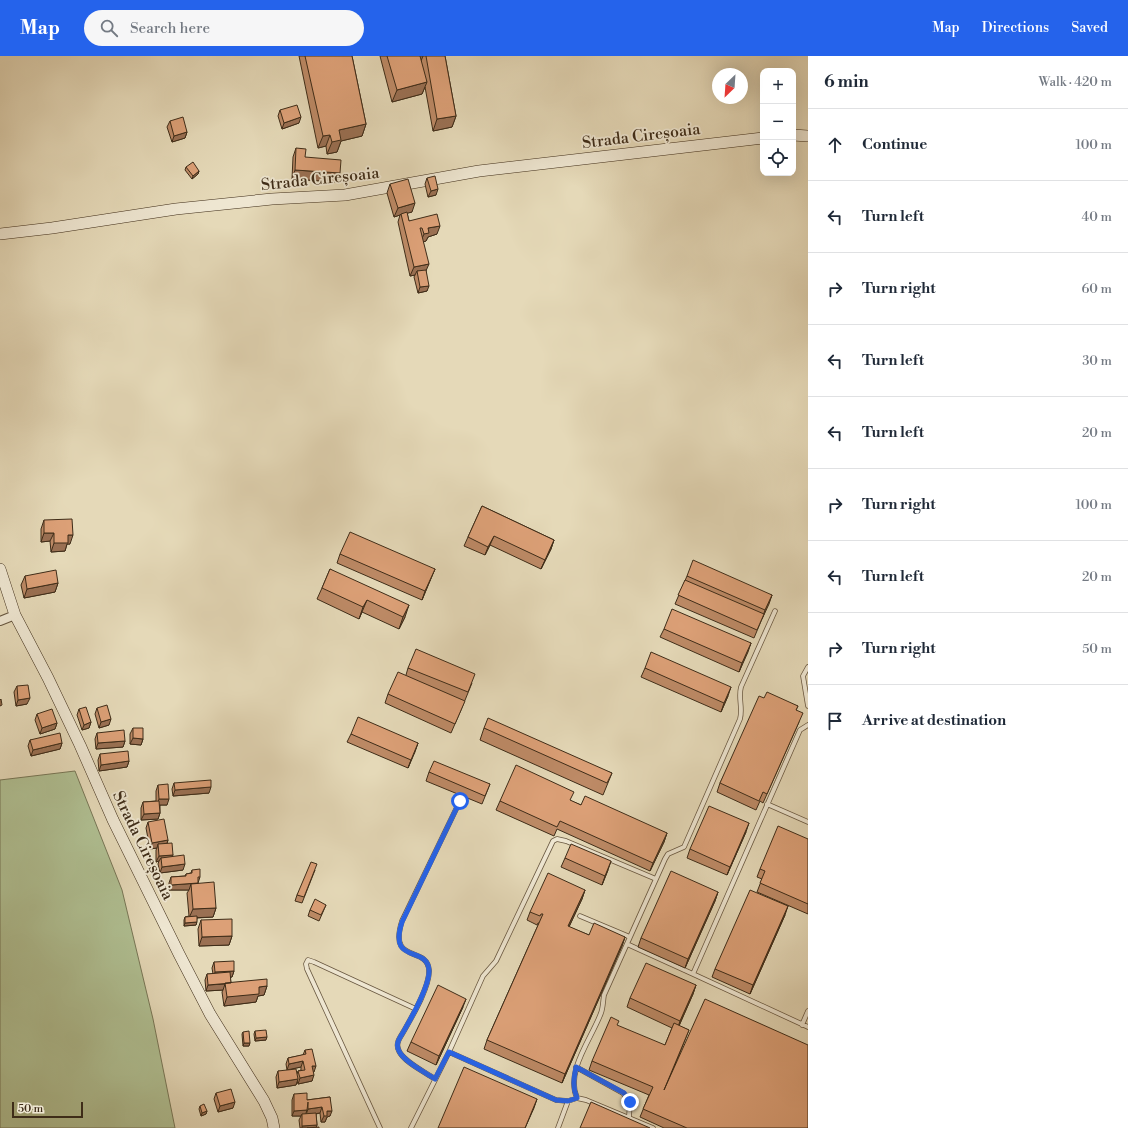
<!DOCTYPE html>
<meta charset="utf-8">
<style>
:root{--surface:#fff;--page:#f6f6f7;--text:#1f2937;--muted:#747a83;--line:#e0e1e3;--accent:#2563eb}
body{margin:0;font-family:"Libre Bodoni",serif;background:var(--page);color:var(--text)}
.controls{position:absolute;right:12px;top:12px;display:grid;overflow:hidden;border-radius:8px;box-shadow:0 4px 16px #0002}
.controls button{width:36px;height:36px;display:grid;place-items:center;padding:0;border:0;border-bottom:1px solid var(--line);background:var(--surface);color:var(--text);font:20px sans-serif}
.compass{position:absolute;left:712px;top:12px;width:36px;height:36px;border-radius:50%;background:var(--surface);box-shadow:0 4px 16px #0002;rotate:205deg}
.scale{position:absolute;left:12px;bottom:10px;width:71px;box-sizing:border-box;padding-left:4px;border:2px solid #3e2c18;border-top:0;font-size:11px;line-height:14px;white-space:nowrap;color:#3e2c18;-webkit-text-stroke:3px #eee6d1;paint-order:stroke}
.stop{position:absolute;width:12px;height:12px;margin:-9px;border:3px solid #2563eb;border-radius:50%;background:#fff}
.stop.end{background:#2563eb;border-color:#fff;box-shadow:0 1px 4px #0008}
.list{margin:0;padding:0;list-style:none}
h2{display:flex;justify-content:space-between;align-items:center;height:52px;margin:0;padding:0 16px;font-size:17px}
h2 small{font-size:13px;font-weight:400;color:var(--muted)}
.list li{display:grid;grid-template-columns:26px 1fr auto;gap:12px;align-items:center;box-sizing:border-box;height:72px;padding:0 16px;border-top:1px solid var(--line)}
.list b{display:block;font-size:15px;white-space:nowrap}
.list em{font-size:13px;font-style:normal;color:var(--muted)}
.icon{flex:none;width:22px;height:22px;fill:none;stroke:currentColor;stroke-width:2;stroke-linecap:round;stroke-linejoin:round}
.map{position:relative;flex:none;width:808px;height:1072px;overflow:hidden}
header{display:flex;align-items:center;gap:24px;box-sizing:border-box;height:56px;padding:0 20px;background:var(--accent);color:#fff}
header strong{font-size:19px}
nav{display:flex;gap:22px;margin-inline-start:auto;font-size:14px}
.search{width:280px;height:36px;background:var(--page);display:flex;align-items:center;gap:10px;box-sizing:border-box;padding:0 14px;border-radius:22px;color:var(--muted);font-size:15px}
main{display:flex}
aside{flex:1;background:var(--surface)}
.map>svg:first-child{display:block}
</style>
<header>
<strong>Map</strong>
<div class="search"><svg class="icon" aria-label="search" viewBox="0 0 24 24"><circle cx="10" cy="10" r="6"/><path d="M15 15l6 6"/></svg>Search here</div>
<nav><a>Map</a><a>Directions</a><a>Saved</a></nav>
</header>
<main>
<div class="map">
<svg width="808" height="1072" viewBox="0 0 808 1072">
<rect width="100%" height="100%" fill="#e5d9b8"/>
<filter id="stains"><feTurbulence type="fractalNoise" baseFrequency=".005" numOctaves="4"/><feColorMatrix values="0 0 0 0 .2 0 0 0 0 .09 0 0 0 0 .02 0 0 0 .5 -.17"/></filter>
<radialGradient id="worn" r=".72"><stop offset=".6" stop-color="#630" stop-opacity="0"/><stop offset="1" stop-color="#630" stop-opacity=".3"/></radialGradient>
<path fill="#b0c093" stroke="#777656" d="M75 715 122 834 153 963 175 1072H0V724Z"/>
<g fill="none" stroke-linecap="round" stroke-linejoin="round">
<defs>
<path id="lane" d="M808 611 803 620 808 650
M767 748 808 766
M580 860 630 881
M627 888 693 918 808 971
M693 918 800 674 808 669
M802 969 808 955
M576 1011 623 1037 630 1046 629 1061
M435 1023C425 1016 404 1006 399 995 398 993 397 989 398 986 399 982 403 977 405 973 413 959 430 930 429 914 427 889 388 909 402 865L460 745
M577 1042C565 1015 592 982 601 957 603 952 603 945 604 939L665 803 668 798 684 791 740 663C743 652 738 642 741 631L775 555
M380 1072 307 913 306 908 308 904 314 906 416 953
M411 1072 449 996
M558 1072 568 1045
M653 1072 586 1044 577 1042 568 1045 556 1044 449 996 483 920 496 905 553 785 557 783 566 785 656 823"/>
<path id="street" d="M0 565 15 559"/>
<path id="secondary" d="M793 79 808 80
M0 178 52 172 176 153 272 143 345 139 479 115 763 82
M0 513 15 559 48 622 80 689 113 764 179 898 210 958 264 1045 272 1062 274 1072"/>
</defs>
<use href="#lane" stroke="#685740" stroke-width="5.5"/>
<use href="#street" stroke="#685740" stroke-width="10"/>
<use href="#secondary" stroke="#3e2c18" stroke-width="12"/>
<use href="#lane" stroke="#eee6d1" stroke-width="4"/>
<use href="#street" stroke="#eee6d1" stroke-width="8"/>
<use href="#secondary" stroke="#eee6d1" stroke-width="11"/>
</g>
<path fill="#bd8a66" stroke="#3e2c18" d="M299 0H352L366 68 362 80 341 85 337 96 327 98 326 90 318 92Z
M380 0H445L456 60 452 71 433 75 425 31 422 38 392 46Z
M280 54 299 67 282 73 278 60Z
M170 65 187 76 185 82 172 86 167 71Z
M296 92 305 101 337 126 292 123 293 101Z
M186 111 199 115 198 118 192 123 185 114Z
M427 122 436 139 428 141 425 128Z
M390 128 412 156 407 157 409 165 437 178 428 181 426 185 423 186 426 215 427 235 418 237 414 221 415 219 410 220 398 166 400 159 394 161 387 137Z
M482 450 554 484 551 493 541 513 490 489 485 499 464 490 468 481Z
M44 464 70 488H67L65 495 51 496 50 485 41 486V473Z
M340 498 435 513 422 544 337 507Z
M330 513 405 561 399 573 362 556 359 563 317 543 322 532Z
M25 520 58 527 55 536 24 542 21 529Z
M687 520 772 539 754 582 675 548Z
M664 573 751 587 739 616 660 581Z
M408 612 472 627 461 654 451 677 385 647 388 638 406 619Z
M645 612 728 640 721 656 641 621Z
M17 630 27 648 16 650 14 636Z
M764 642 798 650 796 654 799 666 763 747 760 745 756 754 717 736 720 727Z
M97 652 109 669 99 672 95 658Z
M79 653 91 666 89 672 82 674 77 659Z
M37 658 57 667 55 673 40 678 35 664Z
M133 672 143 683 141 689 130 688V678Z
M484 672 612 717 603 739 480 684Z
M97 677 125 685 123 691 96 693 95 683Z
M351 678 418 687 408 712 347 686Z
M30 684 62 687 60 693 31 700 28 690Z
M100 698 129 705 127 711 99 715 98 704Z
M429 716 490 728 482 748 426 725Z
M174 727 209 737 173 740 172 733Z
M158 729 167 749H160V757L158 763 141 764V752L143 746 156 745V735Z
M500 745H571L581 749 667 777 664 786 650 815 557 773 554 780 496 754Z
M148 766 168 784 167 788 173 799 172 800 183 814 160 817 158 808 159 805 156 806V794L157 792 150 793 146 772Z
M746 776 727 819 687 802 690 793Z
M808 783V858L757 836 762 823 757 821 760 813Z
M565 802 608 814 602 829 561 811Z
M192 814 200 821 198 827 216 852 213 861 197 862 196 869 184 870V864L185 861 189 860 187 837 189 834H169V827L171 821 185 820 186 818 191 817Z
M315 814 302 847 295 845 297 839Z
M585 834 582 843 569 871 589 879 625 881 622 890 562 1027 484 993 487 984 539 867H538L537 869 527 864 530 856Z
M718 836 715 845 685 912 638 891 641 882Z
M326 849 319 865 308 860 310 854Z
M785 859 750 938 712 921 715 913Z
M201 864 232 880 229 889 199 890 198 873Z
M214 906 234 915 232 921H230L231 927 267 930 264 939 258 940 256 946 224 950 222 936 223 934 206 935 205 924 207 918H213L212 912Z
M696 929 693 938 679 970 689 974 670 1021 808 1072H664L640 1061 649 1039 589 1014 592 1005 665 989 672 972 627 951 630 942Z
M463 951 436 1009 407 995 411 986Z
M255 975 266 984 255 985 254 978Z
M243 976 249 990H243L242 978Z
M305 994 314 1016H313L312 1025 298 1028 297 1025 296 1029 277 1032 276 1021 278 1015 297 1018 298 1015 301 1014V1011L287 1014 286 1008 288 1002 303 999Z
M216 1037 233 1052 218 1056 214 1043Z
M294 1038 307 1044 330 1041V1060L327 1061 325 1066H321L320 1057 316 1058 317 1069 316 1071 319 1072H300L299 1064 301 1060H292V1044Z
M200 1050 207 1055 206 1058 201 1060 199 1053Z"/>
<path fill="#9a7053" stroke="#3e2c18" d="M417 0H423L421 5Z
M427 26 422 38 392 46 397 34Z
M456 60 452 71 433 75 437 63Z
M301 61 299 67 282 73 284 67Z
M366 68 362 80 341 85 337 96 327 98 332 86 339 74Z
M187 76 185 82 172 86 174 80Z
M330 79 326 90 318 92 323 80Z
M295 114 340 117 337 126 292 123Z
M199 115 198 118 192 123 193 120Z
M438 133 436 139 428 141 431 135Z
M415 147 412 156 401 159V158L400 159 394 161 398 152Z
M440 170 437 178 428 181 426 185 420 187 424 178 428 172Z
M429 208 425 217 417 215 415 219 410 220 414 211Z
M429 230 427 235 418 237 420 231Z
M44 477H54L50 485 41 486Z
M68 479H73L70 488H67L65 495 51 496 54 487Z
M494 480 490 489 485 499 488 491Z
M554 484 551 493 541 513 545 504Z
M435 513 431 522 422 544 425 535Z
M58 527 55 536 24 542 27 533Z
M772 539 769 548 762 563 765 554Z
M367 544 362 556 359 563 363 551Z
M409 549 405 561 399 573 403 561Z
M751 587 748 596 739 616 742 607Z
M731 631 728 640 721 656 724 647Z
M30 642 27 648 16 650 18 644Z
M111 663 109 669 99 672 101 666Z
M91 666 89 672 82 674 84 669Z
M57 667 55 673 40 678 42 672Z
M133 682 143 683 141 689 130 688Z
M125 685 123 691 96 693 98 687Z
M62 687 60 693 31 700 33 694Z
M418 687 415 696 408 712 411 704Z
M129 705 127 711 99 715 101 709Z
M211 731 209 737 173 740 175 734Z
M159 743H169L167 749H157Z
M160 757 158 763 141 764 144 758Z
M749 767 746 776 727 819 730 811Z
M667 777 664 786 650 815 653 807Z
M168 784 166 790 158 788 157 792 150 793 152 787Z
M173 799 171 805 161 802 159 805 156 806 159 800Z
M611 805 608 814 602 829 605 820Z
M185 808 183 814 160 817 162 811Z
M198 827 191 828 189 834H169L171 829Z
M585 834 582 843 565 879 568 870Z
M718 836 715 845 685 912 688 903Z
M788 850 785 859 750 938 753 929Z
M216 852 213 861 189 862 193 853Z
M197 866 196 869 184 870 185 867Z
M232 880 229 889 199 890 202 881Z
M625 881 622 890 562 1027 565 1018Z
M234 915 232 921 213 922 215 916Z
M225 928 223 934 206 935 208 929Z
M696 929 693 938 677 974 680 965Z
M267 930 264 939 258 940 256 946 224 950 227 941 259 931Z
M466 943 463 951 436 1009 439 1000Z
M267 981 266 984 255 985 256 982Z
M244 987H250L249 990H243Z
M303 1005 301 1011 287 1014 289 1008Z
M312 1010H316L314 1016H310Z
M314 1019 312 1025 298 1028 300 1022Z
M298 1023 296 1029 277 1032 279 1026Z
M537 1043 534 1052 525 1072Z
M235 1046 233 1052 218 1056 220 1050Z
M322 1051 320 1057 306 1059 308 1053Z
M307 1054 305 1060 302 1058 301 1060H292L294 1055Z
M207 1055 206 1058 201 1060 202 1057Z
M327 1055H332L330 1060 327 1061 325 1066H321L324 1060Z
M317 1069 316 1072H302V1070Z"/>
<path fill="#dca077" stroke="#3e2c18" d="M305 0H352L366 68 339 74 341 84 332 86 330 79 323 80Z
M387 0H420L427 26 397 34Z
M426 0H445L456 60 437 63Z
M297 49 301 61 284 67 280 54Z
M183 61 187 76 174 80 170 65Z
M296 92 306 93 305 101 341 104 340 117 295 114Z
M193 106 199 115 193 120 186 111Z
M435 120 438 133 431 135 427 122Z
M408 123 415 147 398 152 390 128Z
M407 156 409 165 437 158 440 170 428 172 429 177 424 178 422 172H420L429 208 414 211 401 158Z
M426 214 429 230 420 231 417 215Z
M482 450 554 484 545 504 494 480 488 491 468 481Z
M72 463 73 479H68V487H54V477H44V464Z
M350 476 435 513 425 535 340 498Z
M693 504 772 539 765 554 687 520Z
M330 513 409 549 403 561 367 544 363 551 322 532Z
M56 514 58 527 27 533 25 520Z
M685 524 764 558 757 574 678 539Z
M672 553 751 587 742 607 664 573Z
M416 593 475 618 468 636 408 612Z
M651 596 731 631 724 647 645 612Z
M398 616 465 645 455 668 388 638Z
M28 629 30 642 18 644 17 630Z
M767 636 798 650 796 654 803 657 767 738 763 736 759 745 720 727 759 640 764 642Z
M1 643 2 649 0 650V644Z
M107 649 111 663 101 666 97 652Z
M86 651 91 666 84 669 79 653Z
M52 653 57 667 42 672 37 658Z
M358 661 418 687 411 704 351 678Z
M488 662 612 717 607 727 484 672Z
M133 672H143V683L133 682Z
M124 674 125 685 98 687 97 677Z
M60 677 62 687 33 694 30 684Z
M128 695 129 705 101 709 100 698Z
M434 705 490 728 485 740 429 716Z
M516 709 574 736 570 744 581 749 585 740 667 777 653 807 560 765 557 771 500 745Z
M211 724V731L175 734 174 727Z
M168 728 169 743H159L158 729Z
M159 745 160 757 144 758 143 746Z
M709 750 749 767 730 811 690 793Z
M164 763 168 784 152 787 148 766Z
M778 770 808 783V848L760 827 765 815 760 813Z
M172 787 173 799 159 800 158 788Z
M571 788 611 805 605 820 565 802Z
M184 799 185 808 162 811 161 802Z
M311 806 317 808 304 841 297 839Z
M200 813V821H198V827L171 829V821L186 820V818L192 817V814Z
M671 815 718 836 688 903 641 882Z
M548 817 585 834 568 870 589 879 594 867 625 881 565 1018 487 984 543 858H541L540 860 530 856Z
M214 826 216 852 193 853 191 828Z
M750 834 788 850 753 929 715 913Z
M315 843 326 849 321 859 310 854Z
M197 860V866L185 867V861Z
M232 863V880L202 881 201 864Z
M234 905V915L215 916 214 906Z
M646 907 696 929 680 965 630 942Z
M230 916 231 927 208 929 207 918Z
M267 923V930L259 931V938L227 941 225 927Z
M438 929 466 943 439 1000 411 986Z
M705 943 808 989V1072H687L643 1053 653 1031 592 1005 611 961 619 965 617 969 665 989 674 967 689 974 664 1034Z
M266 974 267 981 256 982 255 975Z
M249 975 250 987H244L243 976Z
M312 993 316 1010H312L314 1019 300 1022 298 1015 305 1014 303 1005 289 1008 288 1002 306 998 305 994Z
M464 1011 537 1043 525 1072H438Z
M296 1013 298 1023 279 1026 278 1015Z
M231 1033 235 1046 220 1050 216 1037Z
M307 1037V1044L330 1041 332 1055H327V1060H324L322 1051 308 1053V1046L307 1054 294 1055V1038Z
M591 1046 650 1072H580Z
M204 1048 207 1055 202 1057 200 1050Z
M316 1057 317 1069 302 1070V1058Z
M319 1071V1072H307Z"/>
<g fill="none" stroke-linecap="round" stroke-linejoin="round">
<path stroke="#2563eb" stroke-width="5" d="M460 745 402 866C388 909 427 889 429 914 430 929 413 959 405 973 403 977 399 982 398 986 397 989 398 993 399 995 404 1006 425 1016 435 1023L449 996 556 1044 568 1045 577 1042C572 1031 574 1022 576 1011L624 1037 630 1046"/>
</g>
<g text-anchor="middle" stroke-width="3.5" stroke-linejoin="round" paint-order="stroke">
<g font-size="16" fill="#3e2c18" stroke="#eee6d1">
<text transform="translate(641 79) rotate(-7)" y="6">Strada Cireșoaia</text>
<text transform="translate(320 122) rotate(-6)" y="6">Strada Cireșoaia</text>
<text transform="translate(144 789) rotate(64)" y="6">Strada Cireșoaia</text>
</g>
</g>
<rect width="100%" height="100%" filter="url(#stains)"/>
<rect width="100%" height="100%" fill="url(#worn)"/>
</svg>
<div class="controls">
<button>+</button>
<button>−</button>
<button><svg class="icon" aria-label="locate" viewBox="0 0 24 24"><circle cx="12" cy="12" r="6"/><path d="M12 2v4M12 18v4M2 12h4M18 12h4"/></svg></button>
</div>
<svg class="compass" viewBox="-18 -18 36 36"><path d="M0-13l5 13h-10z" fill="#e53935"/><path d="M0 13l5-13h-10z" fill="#747a83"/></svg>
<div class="scale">50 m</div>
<div class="stop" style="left:460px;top:745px"></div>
<div class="stop end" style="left:630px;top:1046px"></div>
</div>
<aside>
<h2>6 min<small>Walk · 420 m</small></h2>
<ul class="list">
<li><svg class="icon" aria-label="ahead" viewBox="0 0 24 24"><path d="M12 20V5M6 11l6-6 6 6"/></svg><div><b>Continue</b></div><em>100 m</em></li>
<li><svg class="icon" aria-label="left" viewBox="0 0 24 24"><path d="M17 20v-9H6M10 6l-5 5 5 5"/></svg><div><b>Turn left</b></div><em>40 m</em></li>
<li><svg class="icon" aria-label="right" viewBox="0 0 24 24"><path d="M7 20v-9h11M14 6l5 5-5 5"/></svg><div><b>Turn right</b></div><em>60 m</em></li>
<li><svg class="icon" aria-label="left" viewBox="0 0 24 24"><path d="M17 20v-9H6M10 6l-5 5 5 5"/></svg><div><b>Turn left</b></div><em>30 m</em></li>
<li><svg class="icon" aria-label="left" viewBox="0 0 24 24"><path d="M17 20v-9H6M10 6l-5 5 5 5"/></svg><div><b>Turn left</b></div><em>20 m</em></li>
<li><svg class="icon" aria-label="right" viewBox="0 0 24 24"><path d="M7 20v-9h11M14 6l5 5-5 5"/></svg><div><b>Turn right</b></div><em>100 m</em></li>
<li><svg class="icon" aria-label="left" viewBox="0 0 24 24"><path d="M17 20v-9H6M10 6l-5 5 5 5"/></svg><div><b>Turn left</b></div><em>20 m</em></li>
<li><svg class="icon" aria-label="right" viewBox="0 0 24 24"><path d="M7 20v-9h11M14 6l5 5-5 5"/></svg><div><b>Turn right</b></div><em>50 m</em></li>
<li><svg class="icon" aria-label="arrive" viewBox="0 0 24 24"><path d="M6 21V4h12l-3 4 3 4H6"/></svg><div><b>Arrive at destination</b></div></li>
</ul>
</aside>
</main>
